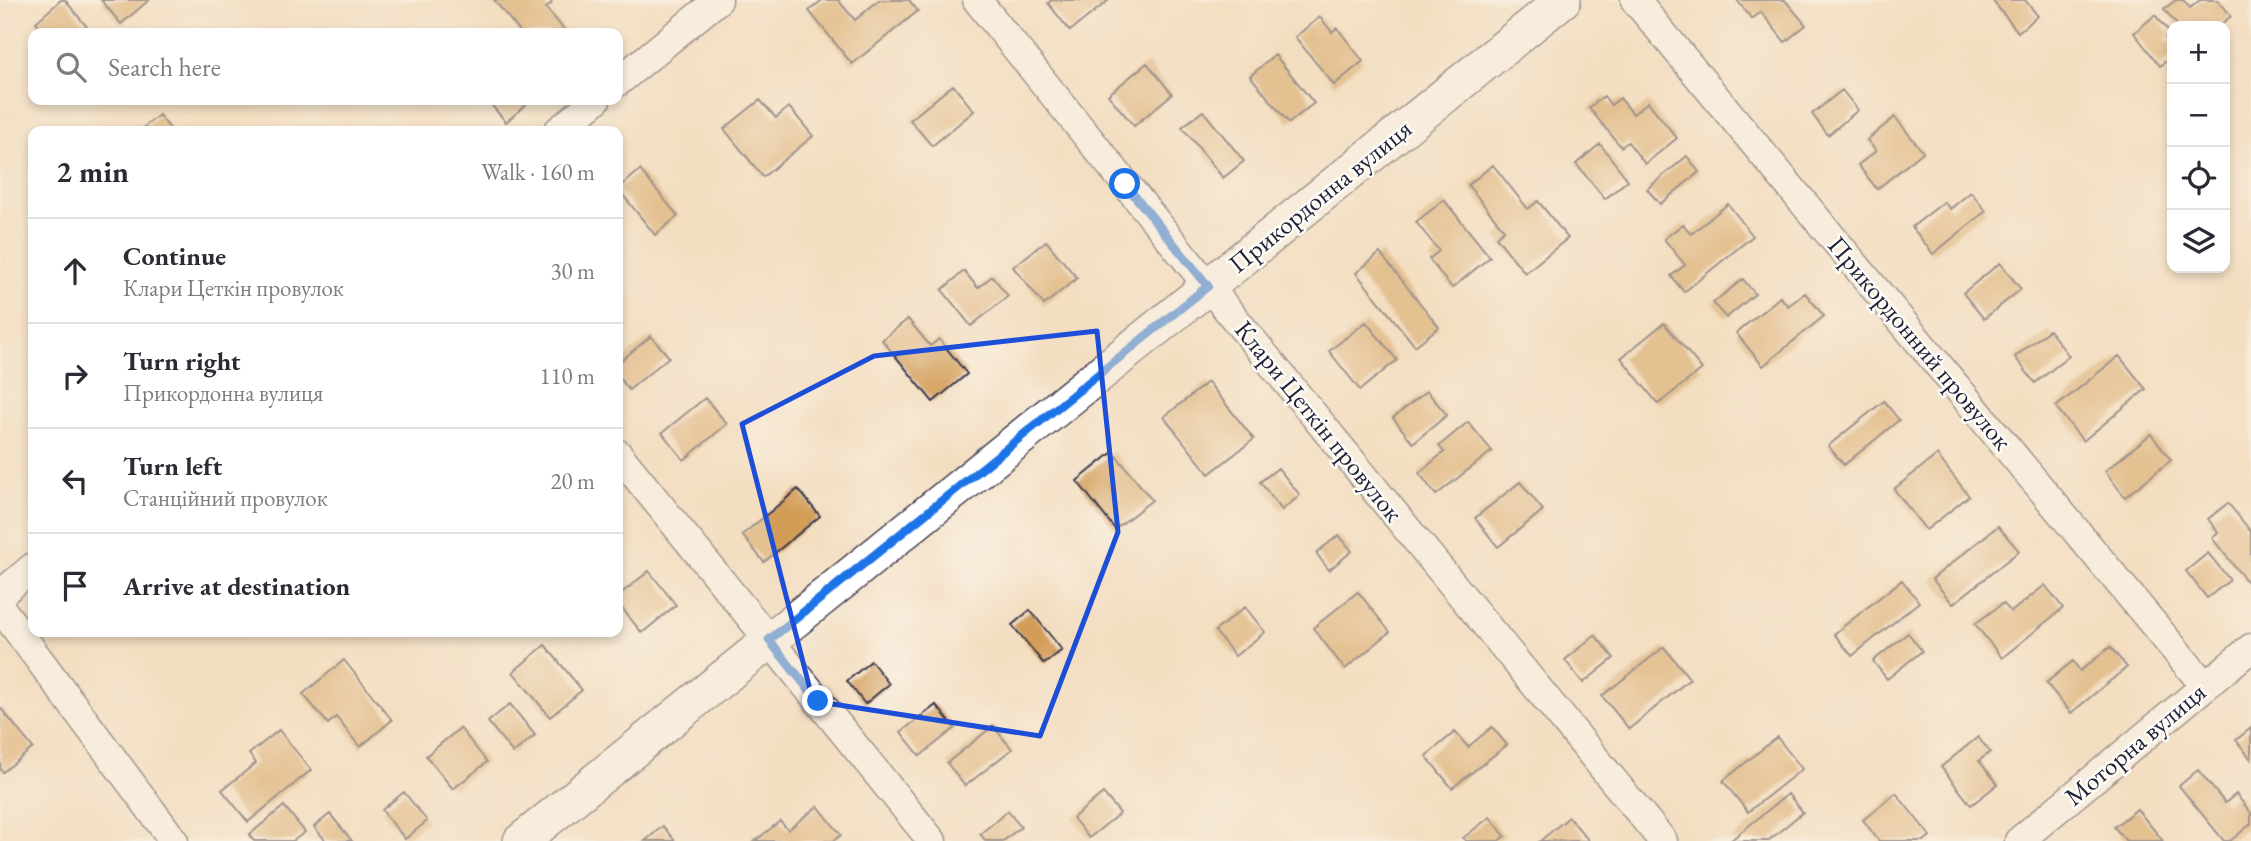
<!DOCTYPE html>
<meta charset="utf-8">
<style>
:root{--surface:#fff;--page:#f7f7f7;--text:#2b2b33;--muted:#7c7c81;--line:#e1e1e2}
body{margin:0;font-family:"EB Garamond",serif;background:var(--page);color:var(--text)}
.controls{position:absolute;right:21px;top:21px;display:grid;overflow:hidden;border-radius:14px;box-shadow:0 4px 10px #0003}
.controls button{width:63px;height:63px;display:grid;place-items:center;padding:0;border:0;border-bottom:2px solid var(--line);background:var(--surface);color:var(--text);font:35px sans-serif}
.stop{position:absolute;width:21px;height:21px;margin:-16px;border:5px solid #1a73e8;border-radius:50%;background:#fff}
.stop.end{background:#1a73e8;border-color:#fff;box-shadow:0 2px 7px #0008}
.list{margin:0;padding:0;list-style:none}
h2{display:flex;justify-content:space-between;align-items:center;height:91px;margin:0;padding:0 28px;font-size:30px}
h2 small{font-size:23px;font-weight:400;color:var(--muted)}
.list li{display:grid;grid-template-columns:46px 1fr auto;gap:21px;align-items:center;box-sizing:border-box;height:105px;padding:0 28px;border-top:2px solid var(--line)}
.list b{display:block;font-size:26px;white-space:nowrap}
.list p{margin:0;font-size:23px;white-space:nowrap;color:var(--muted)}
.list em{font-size:23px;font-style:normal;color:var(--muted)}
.icon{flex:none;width:38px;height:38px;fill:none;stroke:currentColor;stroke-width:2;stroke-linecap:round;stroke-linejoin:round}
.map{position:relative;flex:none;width:2251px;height:841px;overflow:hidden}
.search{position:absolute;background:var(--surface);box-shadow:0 4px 10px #0003;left:28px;top:28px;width:595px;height:77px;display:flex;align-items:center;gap:18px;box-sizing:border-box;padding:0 24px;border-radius:14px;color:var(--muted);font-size:26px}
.panel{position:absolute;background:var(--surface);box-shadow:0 4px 10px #0003;left:28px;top:126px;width:595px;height:511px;border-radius:14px}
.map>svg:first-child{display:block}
</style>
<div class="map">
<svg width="2251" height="841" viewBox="0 0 2251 841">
<rect width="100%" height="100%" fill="#fdfcf7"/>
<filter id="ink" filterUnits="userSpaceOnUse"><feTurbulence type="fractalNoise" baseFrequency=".0143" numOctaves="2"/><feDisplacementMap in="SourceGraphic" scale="14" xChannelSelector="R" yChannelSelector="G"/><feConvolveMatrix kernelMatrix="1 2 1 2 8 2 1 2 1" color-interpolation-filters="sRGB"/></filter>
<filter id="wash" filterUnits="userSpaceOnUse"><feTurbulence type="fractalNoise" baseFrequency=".00686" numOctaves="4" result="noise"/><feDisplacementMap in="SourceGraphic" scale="28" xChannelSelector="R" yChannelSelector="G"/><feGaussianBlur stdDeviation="1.57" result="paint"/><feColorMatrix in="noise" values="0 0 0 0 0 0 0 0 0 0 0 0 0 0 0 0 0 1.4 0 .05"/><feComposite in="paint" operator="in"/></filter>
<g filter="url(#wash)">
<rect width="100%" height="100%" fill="#f3dec1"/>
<g id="blocks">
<path fill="#d39d59" d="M61 0H65L92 33H45L36 22Z
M101 0H149L121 24Z
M494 0H550L552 3 546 8 567 33H521Z
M822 0H838L855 20 879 0H909L918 11 852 64 809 11Z
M1052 0H1109L1070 31 1048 3Z
M1737 0H1785L1806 25 1785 42 1761 12 1752 19Z
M1992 0H2025L2038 16 2018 32Z
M2176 0H2183L2190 8 2200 0H2218L2231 16 2219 26H2178L2164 9Z
M2155 15 2170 33 2165 38 2172 47V56L2160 66 2134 33Z
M1320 17 1332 32 1337 28 1363 61 1334 85 1295 37Z
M1275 55 1314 103 1289 123 1250 76Z
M1147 63 1172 94 1134 126 1108 95Z
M953 85 974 111 932 146 910 120Z
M1842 90 1858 110 1828 135 1812 114Z
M1604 96 1611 105 1620 98 1633 114 1648 102 1677 138 1645 164 1628 142 1621 147 1589 108Z
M487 100H525L528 103 506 122Z
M760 100 776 118 789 107 813 136 763 177 724 129Z
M1203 111 1244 161 1223 178 1182 127Z
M159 115 172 131H139Z
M1895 117 1923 152 1877 189 1858 165 1876 151 1867 140Z
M1600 144 1628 180 1605 199 1576 164Z
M1687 156 1699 172 1660 204 1647 189Z
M1493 165 1528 209 1538 201 1568 238 1525 273 1496 237 1504 230 1468 185Z
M640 170 678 216 655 235 618 189Z
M1971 192 1986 211 1933 254 1912 227 1944 202 1950 209Z
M1444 200 1490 257 1452 288 1429 259 1439 251 1416 222Z
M1728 204 1753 236 1684 292 1671 276 1685 265 1664 239 1683 224 1691 234Z
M1046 241 1077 278 1044 305 1013 267Z
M1380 253 1439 327 1415 346 1356 273Z
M2000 263 2021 289 1984 319 1963 293Z
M964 271 978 288 992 276 1008 296 971 326 942 290Z
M1743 279 1755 294 1726 318 1713 303Z
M1805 293 1824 316 1763 366 1736 333 1780 297 1788 306Z
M908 319 930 346 939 339 967 374 933 402 882 340Z
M1366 322 1397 360 1360 390 1329 351Z
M1664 323 1702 369 1658 404 1621 358Z
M2049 330 2069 356 2035 383 2015 357Z
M651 336 669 357 629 390 618 376V363Z
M2119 356 2146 389 2083 441 2056 407Z
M1208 382 1254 439 1209 474 1164 417Z
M1427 391 1447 415 1413 443 1393 418Z
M705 398 727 424 684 460 662 433Z
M1884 401 1899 420 1844 465 1828 446Z
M1468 422 1492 451 1436 495 1419 473 1444 452 1439 446Z
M2151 434 2171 460 2125 497 2105 471Z
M1113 452 1152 500 1115 529 1077 481Z
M1937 455 1969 496 1926 530 1894 489Z
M1278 468 1300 495 1282 510 1260 482Z
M1520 482 1543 510 1498 547 1475 518Z
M798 489 820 516 764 562 742 535Z
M2228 503 2251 532V587L2212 538 2218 532 2208 519Z
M1998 526 2019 551 1953 604 1932 579Z
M1339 535 1352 551 1329 570 1316 553Z
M2208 553 2230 580 2207 598 2186 571Z
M649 571 676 605 642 633 618 603V596Z
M1902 580 1919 602 1852 656 1834 634Z
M2045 585 2063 608 2002 658 1975 624 2003 603 2011 612Z
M1358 592 1390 632 1345 669 1313 628Z
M1245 607 1265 632 1235 656 1215 631Z
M1030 610 1062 650 1044 664 1012 625Z
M1908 633 1922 651 1887 679 1873 661Z
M1595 635 1614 658 1583 683 1565 660Z
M545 645 582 690 550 717 513 672Z
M1664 647 1690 679 1629 729 1602 696Z
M2110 647 2127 667 2071 713 2046 683 2073 661 2080 671Z
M344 660 392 720 360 747 336 717 328 724 303 694Z
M871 661 889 684 865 704 847 681Z
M510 704 535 735 513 753 488 722Z
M936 705 955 728 920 756 901 732Z
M0 707 33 748 3 772 0 769Z
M993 726 1012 749 965 786 947 763Z
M1492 727 1507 745 1452 788 1426 756 1455 732 1468 747Z
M460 728 487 762 453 789 426 756Z
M2251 728V759L2236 740Z
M279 730 311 770 248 822 222 790 256 763 249 754Z
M1777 737 1802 769 1748 812 1723 781Z
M1978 737 1990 752 1979 761 1998 784 1971 805 1941 767Z
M2198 770 2225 803 2236 794 2251 813V824L2230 841H2224L2179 786Z
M404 792 427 821 405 839 382 810Z
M1103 793 1120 813 1089 838 1073 818Z
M1896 793 1930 836 1924 841H1879L1863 820Z
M1788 794 1803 812 1768 841H1730Z
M284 806 305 832 293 841H254L249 835Z
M818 806 841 835 833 841H755L780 821 788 830Z
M2137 809 2163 841H2126L2114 827Z
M1008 811 1021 827 1003 841H986L980 834Z
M330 814 352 841H326L314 827Z
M1490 817 1505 836 1498 841H1466L1463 838Z
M1569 817 1589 841H1540Z
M663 826 675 841H645Z"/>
</g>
</g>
<g filter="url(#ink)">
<use href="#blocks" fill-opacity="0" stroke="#413e4f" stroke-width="2"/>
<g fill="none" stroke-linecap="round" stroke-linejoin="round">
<defs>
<path id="minor" d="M977 0 1208 286 1663 841
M1635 0 2205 686
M618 82 718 0
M558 131 596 100
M618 454 932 841
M0 595 33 567
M0 607 174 841
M2019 841 2251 648"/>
<path id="tertiary" d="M521 841 1563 0"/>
</defs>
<use href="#minor" stroke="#413e4f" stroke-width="31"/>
<use href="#tertiary" stroke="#413e4f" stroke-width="38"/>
<use href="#minor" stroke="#fff" stroke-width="28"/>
<use href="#tertiary" stroke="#fff" stroke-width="35"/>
</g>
</g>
<g fill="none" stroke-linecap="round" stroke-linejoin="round" filter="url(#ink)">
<path stroke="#1a73e8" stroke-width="9" d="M818 701 769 640 1208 286 1125 184"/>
</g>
<path d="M0 0H2251V841H0ZM1097 331 1118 532 1040 736 813 701 742 424 874 356Z" fill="#f3dec1" fill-opacity=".55" fill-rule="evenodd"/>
<path fill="none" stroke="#1d4ed8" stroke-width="5" stroke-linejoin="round" d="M1097 331 1118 532 1040 736 813 701 742 424 874 356Z"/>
<g text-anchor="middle" stroke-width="5" stroke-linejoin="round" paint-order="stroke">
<g font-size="26" fill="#22223b" stroke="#fdfcf7">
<text transform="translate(1320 196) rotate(-39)" y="9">Прикордонна вулиця</text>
<text transform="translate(1920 343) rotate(50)" y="9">Прикордонний провулок</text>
<text transform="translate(1319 421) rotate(51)" y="9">Клари Цеткін провулок</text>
<text transform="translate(2135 744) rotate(-40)" y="9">Моторна вулиця</text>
</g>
</g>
</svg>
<div class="controls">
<button>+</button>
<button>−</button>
<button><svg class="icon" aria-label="locate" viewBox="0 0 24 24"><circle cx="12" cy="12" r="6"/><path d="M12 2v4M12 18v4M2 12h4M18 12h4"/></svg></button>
<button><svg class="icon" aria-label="layers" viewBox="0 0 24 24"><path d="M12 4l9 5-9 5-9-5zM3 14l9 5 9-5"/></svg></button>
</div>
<div class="stop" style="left:1125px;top:184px"></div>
<div class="stop end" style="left:818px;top:701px"></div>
<div class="search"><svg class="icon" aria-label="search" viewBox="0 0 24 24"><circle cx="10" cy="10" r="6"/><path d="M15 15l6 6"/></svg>Search here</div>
<section class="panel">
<h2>2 min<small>Walk · 160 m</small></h2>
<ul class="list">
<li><svg class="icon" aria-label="ahead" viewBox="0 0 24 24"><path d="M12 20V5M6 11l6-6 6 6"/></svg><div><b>Continue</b><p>Клари Цеткін провулок</p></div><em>30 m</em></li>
<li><svg class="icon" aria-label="right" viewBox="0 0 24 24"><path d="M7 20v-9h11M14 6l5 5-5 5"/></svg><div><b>Turn right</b><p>Прикордонна вулиця</p></div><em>110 m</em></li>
<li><svg class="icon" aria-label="left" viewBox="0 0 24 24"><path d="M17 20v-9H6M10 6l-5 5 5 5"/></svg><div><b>Turn left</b><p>Станційний провулок</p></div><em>20 m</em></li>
<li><svg class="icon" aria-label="arrive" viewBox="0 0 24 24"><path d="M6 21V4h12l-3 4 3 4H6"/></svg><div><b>Arrive at destination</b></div></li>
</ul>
</section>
</div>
